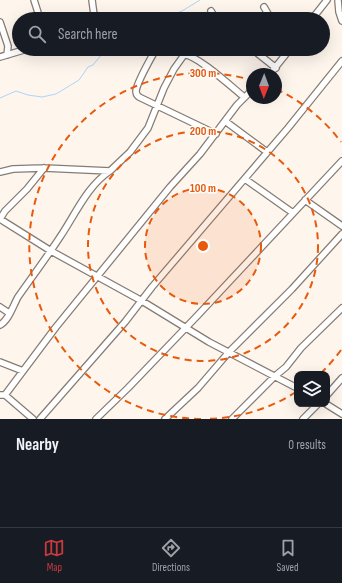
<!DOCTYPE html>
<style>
:root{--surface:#171b24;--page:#20242c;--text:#f1f3f6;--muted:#9ea1a6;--line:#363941;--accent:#c8393c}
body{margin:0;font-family:"Sofia Sans Condensed",sans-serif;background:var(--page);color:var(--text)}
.controls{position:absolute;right:12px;bottom:12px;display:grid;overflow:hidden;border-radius:8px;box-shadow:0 4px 16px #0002}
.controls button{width:36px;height:36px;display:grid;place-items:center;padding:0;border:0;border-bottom:1px solid var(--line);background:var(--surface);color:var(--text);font:20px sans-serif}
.compass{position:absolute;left:246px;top:68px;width:36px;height:36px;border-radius:50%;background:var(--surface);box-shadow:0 4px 16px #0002;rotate:181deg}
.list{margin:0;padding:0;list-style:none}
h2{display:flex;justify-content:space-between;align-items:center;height:52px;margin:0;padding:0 16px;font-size:17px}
h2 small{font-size:13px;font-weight:400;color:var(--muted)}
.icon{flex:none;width:22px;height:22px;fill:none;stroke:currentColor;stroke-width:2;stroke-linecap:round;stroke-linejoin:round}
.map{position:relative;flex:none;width:342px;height:419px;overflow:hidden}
.search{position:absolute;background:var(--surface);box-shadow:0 4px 16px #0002;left:12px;right:12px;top:12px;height:44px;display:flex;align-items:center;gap:10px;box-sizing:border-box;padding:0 14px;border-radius:22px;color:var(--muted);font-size:15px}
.sheet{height:108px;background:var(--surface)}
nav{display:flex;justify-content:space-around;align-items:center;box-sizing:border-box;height:56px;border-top:1px solid var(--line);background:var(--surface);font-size:11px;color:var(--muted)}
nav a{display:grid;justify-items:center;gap:2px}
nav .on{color:var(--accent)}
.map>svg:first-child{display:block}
</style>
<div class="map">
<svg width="342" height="419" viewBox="0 0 342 419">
<rect width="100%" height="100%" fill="#fef5ed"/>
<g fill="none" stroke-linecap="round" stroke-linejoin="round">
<path stroke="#acd5fa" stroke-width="1" d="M162 19 182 11 200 0
M0 98 16 91 28 95 42 97 56 94 79 80 88 67 93 65 106 49"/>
<defs>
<path id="minor" d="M34 0 40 19
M338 0 339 12 342 21
M264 7 271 19
M211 11 216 19
M92 19 94 15 92 0
M312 19 327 0
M0 22 8 46 7 55
M156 49C151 58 137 82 136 91 136 95 137 95 139 97L216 134
M252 49 276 68
M0 57 27 49
M270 74 290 49
M225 121 267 152
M110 171 130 152 148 128 164 88 174 69 184 55C195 53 234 89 244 97
M0 172 13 169 44 168 110 171C87 186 75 215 60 237 47 257 32 277 18 297 13 306 9 320 0 325
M245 179 293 213
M305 200 342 226
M0 219 51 251 142 301 209 342 297 388
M0 219 5 211 27 189 44 168
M0 307 9 313
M0 362 23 371
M0 395H5L33 419
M5 395 56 327 170 187 200 154 237 105 252 90
M327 395 342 378
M326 404 342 414
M40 419 125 322 152 287 288 128 342 61
M96 419 128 388 198 315 342 161
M165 419 198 388 229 352 292 289 342 234
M232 419 275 376 286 367 301 348 342 308
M303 419 318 404"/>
</defs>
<use href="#minor" stroke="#867c73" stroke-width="8"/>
<use href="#minor" stroke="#fff" stroke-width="5.5"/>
</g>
<circle cx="203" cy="246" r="58" fill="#e8590c" fill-opacity=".12"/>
<g fill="none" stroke="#e8590c" stroke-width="2" stroke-dasharray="7 5">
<circle cx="203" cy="246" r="58"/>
<circle cx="203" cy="246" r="115"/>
<path d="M341 350A173 173 0 0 1 320 374M296 392A173 173 0 0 1 205 419M201 419A173 173 0 1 1 251 80M276 89A173 173 0 0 1 341 142"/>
</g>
<circle cx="203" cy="246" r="6" fill="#e8590c" stroke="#fff" stroke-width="2"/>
<g font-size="12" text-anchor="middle" font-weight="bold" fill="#e8590c" stroke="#fff" stroke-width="3" stroke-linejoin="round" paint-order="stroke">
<text x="203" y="77">300 m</text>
<text x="203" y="135">200 m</text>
<text x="203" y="192">100 m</text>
</g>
</svg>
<div class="controls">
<button><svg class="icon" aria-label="layers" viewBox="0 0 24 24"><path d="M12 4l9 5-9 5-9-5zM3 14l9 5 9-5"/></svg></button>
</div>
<svg class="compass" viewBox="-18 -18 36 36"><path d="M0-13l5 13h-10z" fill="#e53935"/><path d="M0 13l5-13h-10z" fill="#9ea1a6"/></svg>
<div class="search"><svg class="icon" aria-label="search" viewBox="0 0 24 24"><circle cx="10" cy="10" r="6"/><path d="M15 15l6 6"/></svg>Search here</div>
</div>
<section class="sheet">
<h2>Nearby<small>0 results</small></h2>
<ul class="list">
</ul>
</section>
<nav>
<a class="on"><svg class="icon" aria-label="map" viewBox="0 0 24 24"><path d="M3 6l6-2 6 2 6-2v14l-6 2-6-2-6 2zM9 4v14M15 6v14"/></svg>Map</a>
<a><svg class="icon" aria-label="directions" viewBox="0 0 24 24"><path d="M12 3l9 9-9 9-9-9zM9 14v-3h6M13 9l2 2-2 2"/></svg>Directions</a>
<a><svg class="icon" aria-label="saved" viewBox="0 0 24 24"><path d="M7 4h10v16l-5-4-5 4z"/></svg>Saved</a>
</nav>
